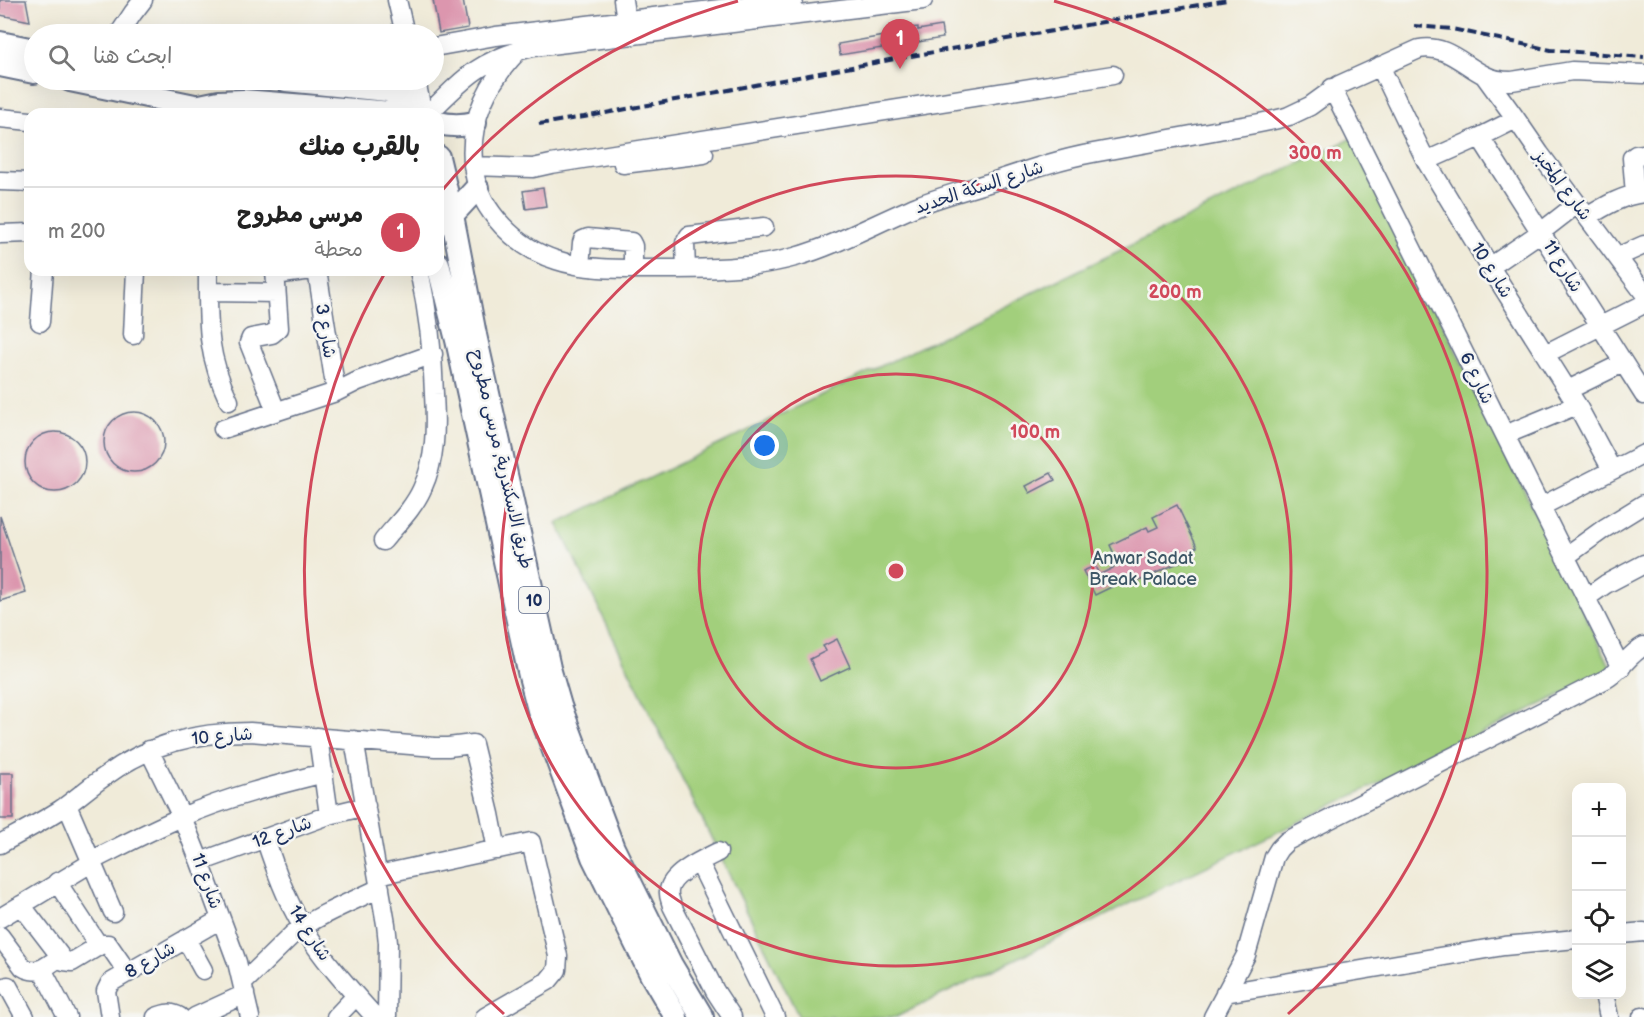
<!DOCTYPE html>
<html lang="ar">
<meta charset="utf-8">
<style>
:root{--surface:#fff;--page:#f6f6f6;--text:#222;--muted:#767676;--line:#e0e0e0;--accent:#d1495b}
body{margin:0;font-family:"Balsamiq Sans","Playpen Sans Arabic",sans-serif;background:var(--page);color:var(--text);direction:rtl}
.controls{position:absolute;right:18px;bottom:18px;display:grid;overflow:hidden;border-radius:12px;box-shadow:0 6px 24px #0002}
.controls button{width:54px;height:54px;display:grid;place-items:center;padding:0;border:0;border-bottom:2px solid var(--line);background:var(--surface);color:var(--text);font:30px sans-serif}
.you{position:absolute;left:765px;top:446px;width:21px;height:21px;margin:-15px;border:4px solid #fff;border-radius:50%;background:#1a73e8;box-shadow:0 0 0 9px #1a73e833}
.badge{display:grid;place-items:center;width:39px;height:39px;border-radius:50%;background:var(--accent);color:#fff;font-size:20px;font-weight:700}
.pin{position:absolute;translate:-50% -50px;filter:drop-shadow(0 2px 3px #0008)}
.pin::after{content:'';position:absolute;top:32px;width:21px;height:18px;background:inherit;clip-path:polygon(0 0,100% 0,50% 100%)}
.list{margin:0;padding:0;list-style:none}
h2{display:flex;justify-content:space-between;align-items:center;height:78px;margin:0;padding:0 24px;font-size:26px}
h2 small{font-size:20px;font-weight:400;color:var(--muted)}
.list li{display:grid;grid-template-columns:39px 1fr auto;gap:18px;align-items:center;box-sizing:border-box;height:90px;padding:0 24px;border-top:2px solid var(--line)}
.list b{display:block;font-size:22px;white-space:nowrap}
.list p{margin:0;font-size:20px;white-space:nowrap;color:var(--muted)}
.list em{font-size:20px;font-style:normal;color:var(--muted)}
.icon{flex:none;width:33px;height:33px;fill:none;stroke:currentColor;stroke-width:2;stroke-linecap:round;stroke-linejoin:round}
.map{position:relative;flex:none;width:1644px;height:1017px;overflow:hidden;direction:ltr}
.search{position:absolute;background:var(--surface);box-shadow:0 6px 24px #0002;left:24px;top:24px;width:420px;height:66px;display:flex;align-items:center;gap:15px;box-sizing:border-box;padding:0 21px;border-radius:33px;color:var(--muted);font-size:22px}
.panel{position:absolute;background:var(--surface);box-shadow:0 6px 24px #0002;left:24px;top:108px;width:420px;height:168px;border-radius:18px;direction:rtl}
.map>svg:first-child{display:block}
</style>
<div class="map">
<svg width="1644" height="1017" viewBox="0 0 1644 1017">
<rect width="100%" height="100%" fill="#f6f6f2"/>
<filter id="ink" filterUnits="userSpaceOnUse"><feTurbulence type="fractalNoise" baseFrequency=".0167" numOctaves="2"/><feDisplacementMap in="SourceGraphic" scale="12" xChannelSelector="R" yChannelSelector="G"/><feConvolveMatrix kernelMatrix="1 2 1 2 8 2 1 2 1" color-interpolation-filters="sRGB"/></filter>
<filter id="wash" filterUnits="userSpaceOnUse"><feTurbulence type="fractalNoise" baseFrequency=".008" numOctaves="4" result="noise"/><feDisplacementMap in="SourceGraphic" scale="24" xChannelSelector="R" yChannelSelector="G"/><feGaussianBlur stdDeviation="1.35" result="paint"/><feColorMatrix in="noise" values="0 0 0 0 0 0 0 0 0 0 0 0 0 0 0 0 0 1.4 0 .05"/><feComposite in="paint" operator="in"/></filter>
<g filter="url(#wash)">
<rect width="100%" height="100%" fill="#f0ebd9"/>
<path fill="#a2cf7c" stroke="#5e7f6d" stroke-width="1.5" d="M1352 138 1612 670 896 1017H799L557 523Z"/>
<g id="blocks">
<path fill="#dc96ae" d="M0 0H26L30 21 0 15Z
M433 0H463L468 28 439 33Z
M941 26 943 38 840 55 838 44 889 35V31L918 27V30Z
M543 188 546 206 526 209 523 191Z
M104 442a30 30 0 1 1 60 0a30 30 0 1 1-60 0Z
M25 462a30 30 0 1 1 60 0a30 30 0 1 1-60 0Z
M1051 473 1055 480 1030 493 1026 486Z
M1177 505 1197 547 1177 556 1180 562 1137 582 1134 576 1095 595 1083 571 1095 566 1099 575 1119 565 1110 545 1147 527 1149 531 1158 527 1153 517Z
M0 516 26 593 0 601Z
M837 639 850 667 820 681 810 659 826 651 823 646Z
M0 773H13V819H0Z"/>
</g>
</g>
<g filter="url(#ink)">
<use href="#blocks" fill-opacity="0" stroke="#667189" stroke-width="1.5"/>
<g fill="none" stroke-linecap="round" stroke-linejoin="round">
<defs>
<path id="minor" d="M397 0 405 34
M623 0 626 20
M119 34 133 13 143 0
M434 47 496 36 794 0
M518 51C486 84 467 124 474 171 480 211 517 248 556 260 586 270 620 269 652 269 699 269 749 270 795 257 837 245 876 223 917 206 942 196 969 189 995 181 1028 170 1060 159 1093 153 1135 145 1177 138 1219 130 1243 126 1266 123 1289 116L1310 106 1339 85 1419 49C1446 44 1462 64 1484 75 1493 80 1502 81 1512 81L1572 71 1644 74
M1380 66 1426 161 1490 267 1577 405 1612 470
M1484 75 1516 119 1540 154 1644 293
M416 80 422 110
M1332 88 1621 668
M428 114C464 78 481 59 533 47L923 0
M0 118 30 121
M1480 137 1644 395
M1426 161 1480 137 1516 119
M623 164 704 154
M473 166 533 168 551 164 1113 75
M0 181 30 182
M1635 194 1632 158 1636 155 1644 154
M1587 217C1605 206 1623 195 1644 193
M0 234 30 233
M1617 257 1644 245
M580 266 582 243 583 240 588 238 631 242 633 246V269
M1490 267 1541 232 1577 204
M686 269 685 243 689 236 764 227
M208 270C208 322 206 353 229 401
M275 270 279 328 272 334 251 338 249 343 276 411
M317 270 336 392
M275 275 312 270
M208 292 276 293
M40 322 44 270
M133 335 136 270
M1545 354 1644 304
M1568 390 1623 363
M223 429 336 392 358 381 433 354
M1505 435 1577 405
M1540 507 1644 454
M383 541C396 525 413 509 422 489 436 459 436 427 434 394 433 352 428 311 419 270
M1565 557 1605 528 1644 504
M1586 598 1606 584 1644 564
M318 737 329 815
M354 740 386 924 388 943 387 1017
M149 750 182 817 200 862 237 962 250 1017
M67 805 113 912
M265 838C275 868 286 900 303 927 323 960 350 989 375 1017
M0 844C20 833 41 822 60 810 75 800 89 787 104 777 149 744 195 732 250 732L435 747H448L473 744 490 814 497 850
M718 852C704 859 670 874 669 891 668 896 671 901 672 906L715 991 732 1017
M91 861C121 846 151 830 182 817 228 797 276 785 324 773
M200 862 329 815 366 806
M699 862 775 1017
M378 875 531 842 558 956 557 970 548 981 485 1017
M57 882 99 946
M21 905 64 961 72 962 102 944H108L128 973
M0 918 91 863
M1622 934 1644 932
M0 936 23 967C37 976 48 965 60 957
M186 939 203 970
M42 969 67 1017
M243 983 293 934C319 914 351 902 380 888
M8 986 25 1017
M1225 993 1504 946 1576 939
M1604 994 1609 1017
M110 1017 106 991 110 983 221 919
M156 1017C166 1013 171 1012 180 1017
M195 1017 245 994
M336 1017 356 996
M1213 1017 1246 955 1274 857 1279 849 1287 841 1606 679C1621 670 1629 654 1644 646
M1642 1017H1644"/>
<path id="major" d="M0 43 34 50
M0 65 34 72
M70 80 209 109
M286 80 387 90C403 94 415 100 425 114
M195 107 219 102 243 101 404 114
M438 123C451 126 462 126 475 123
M438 157 452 215 475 335 549 668 560 706 613 848 671 965 702 1017
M452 215 477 188
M438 264 457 340 530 676 539 710 593 857 652 976 676 1017"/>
</defs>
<use href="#minor" stroke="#667189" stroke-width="21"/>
<use href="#major" stroke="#667189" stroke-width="26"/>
<use href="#minor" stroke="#fff" stroke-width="18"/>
<use href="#major" stroke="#fff" stroke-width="22"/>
<path stroke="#1b2f5e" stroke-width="4" stroke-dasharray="9 4.5" stroke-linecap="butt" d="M1414 26 1452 29 1551 50 1644 57
M539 124 584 117 900 58 1227 0"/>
</g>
</g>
<g fill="none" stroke="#d1495b" stroke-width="3">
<circle cx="896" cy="571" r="197"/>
<circle cx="896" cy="571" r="395"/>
<path d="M504 1014A592 592 0 0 1 386 271M439 194A592 592 0 0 1 738 1M1054 1A592 592 0 0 1 1288 1014"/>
</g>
<g text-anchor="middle" stroke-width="5" stroke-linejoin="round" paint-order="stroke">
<rect fill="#f6f6f2" stroke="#5d6b8a" stroke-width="1.5" x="519" y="587" width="30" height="26" rx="4.5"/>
<g font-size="16" font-weight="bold" fill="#1b2f5e">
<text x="534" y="606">10</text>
</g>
<g font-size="18" fill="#1b2f5e" stroke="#f6f6f2">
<text transform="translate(1563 185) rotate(53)" y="6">شارع المخبز</text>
<text transform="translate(979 187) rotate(-18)" y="6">شارع السكة الحديد</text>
<text transform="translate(1563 266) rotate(58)" y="6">شارع 11</text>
<text transform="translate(1492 270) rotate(58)" y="6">شارع 10</text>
<text transform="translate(326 331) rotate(81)" y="6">شارع 3</text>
<text transform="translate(1477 378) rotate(64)" y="6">شارع 6</text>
<text transform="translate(502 459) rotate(77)" y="6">طريق الاسكندرية, مرسى مطروح</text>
<text transform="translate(222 736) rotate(-5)" y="6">شارع 10</text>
<text transform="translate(282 832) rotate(-20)" y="6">شارع 12</text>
<text transform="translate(207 881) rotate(70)" y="6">شارع 11</text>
<text transform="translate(310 933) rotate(57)" y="6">شارع 14</text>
<text transform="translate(150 960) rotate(-30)" y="6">شارع 8</text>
</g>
<g font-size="18" fill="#3d5766" stroke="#f6f6f2">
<text x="1143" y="564">Anwar Sadat<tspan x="1143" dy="21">Break Palace</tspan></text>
</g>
</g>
<circle cx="896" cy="571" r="9" fill="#d1495b" stroke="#f6f6f2" stroke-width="3"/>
<g font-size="18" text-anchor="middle" font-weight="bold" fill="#d1495b" stroke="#f6f6f2" stroke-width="5" stroke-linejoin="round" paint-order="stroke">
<text x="1315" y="159">300 m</text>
<text x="1175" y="298">200 m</text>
<text x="1035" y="438">100 m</text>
</g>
</svg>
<div class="controls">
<button>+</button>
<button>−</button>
<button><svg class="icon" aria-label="locate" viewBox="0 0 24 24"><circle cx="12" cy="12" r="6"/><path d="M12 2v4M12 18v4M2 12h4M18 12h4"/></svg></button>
<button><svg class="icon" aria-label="layers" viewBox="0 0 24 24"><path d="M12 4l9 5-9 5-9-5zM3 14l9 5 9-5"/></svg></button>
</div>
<div class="you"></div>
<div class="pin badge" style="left:900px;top:69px">1</div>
<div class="search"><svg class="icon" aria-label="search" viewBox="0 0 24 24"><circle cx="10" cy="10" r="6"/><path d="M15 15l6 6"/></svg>ابحث هنا</div>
<section class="panel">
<h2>بالقرب منك<small></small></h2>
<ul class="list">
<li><span class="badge">1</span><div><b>مرسى مطروح</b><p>محطة</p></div><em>200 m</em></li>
</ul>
</section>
</div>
